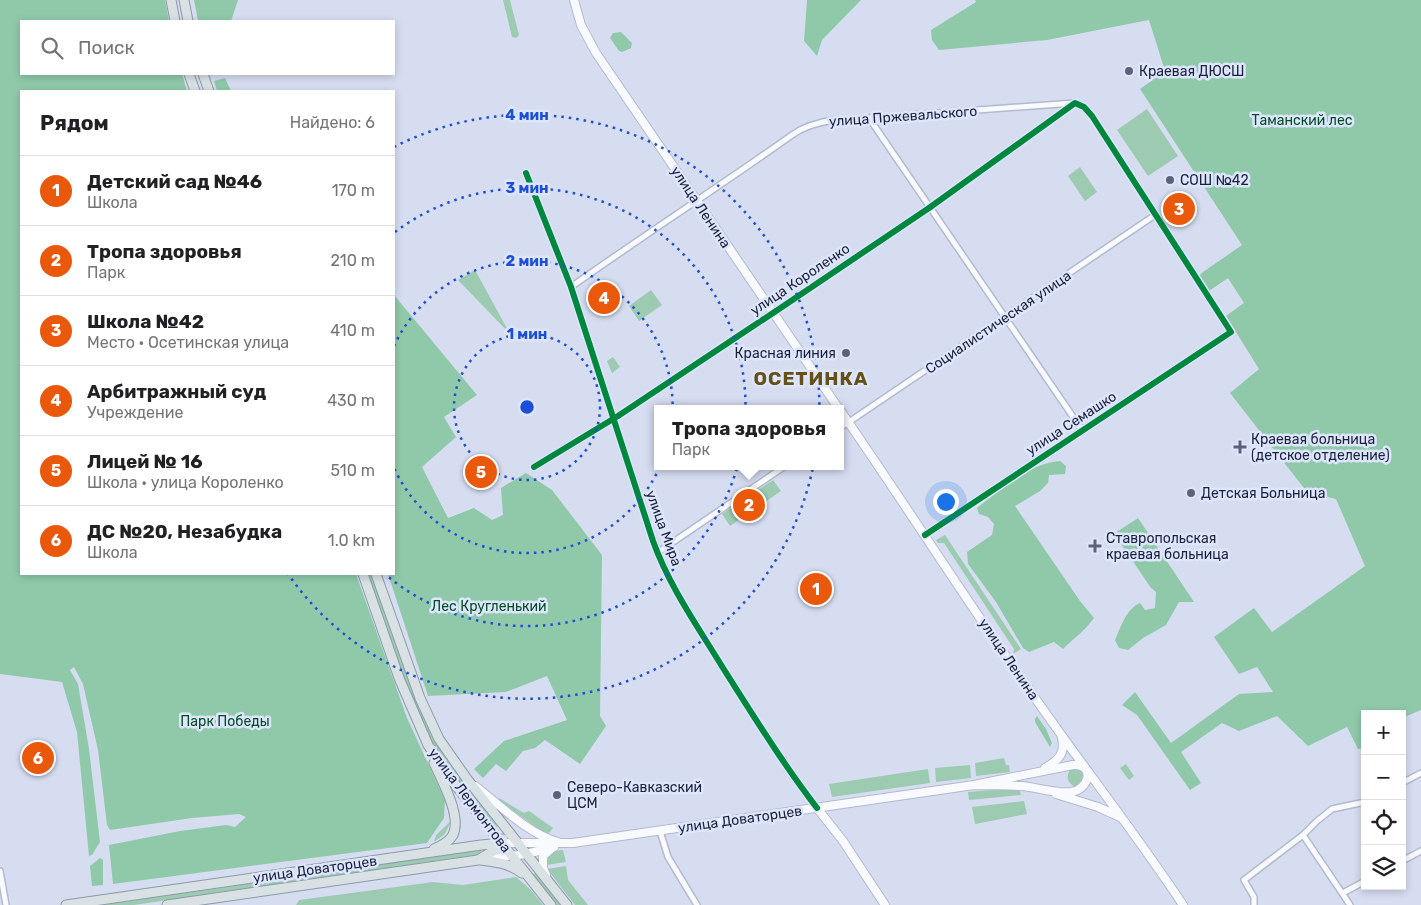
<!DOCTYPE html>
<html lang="ru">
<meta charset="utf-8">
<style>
:root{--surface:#fff;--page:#f2f2f2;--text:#202124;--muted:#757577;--line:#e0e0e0;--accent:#ea580c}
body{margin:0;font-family:Rubik,sans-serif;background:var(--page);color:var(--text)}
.controls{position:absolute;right:15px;bottom:15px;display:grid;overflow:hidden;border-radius:0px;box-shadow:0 2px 8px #0003}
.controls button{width:45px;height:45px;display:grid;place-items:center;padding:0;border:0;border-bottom:1px solid var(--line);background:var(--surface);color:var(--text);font:25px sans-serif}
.you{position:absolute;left:945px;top:501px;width:18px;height:18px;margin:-12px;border:4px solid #fff;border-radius:50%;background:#1a73e8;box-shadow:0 0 0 8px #1a73e833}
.badge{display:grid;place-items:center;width:32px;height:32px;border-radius:50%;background:var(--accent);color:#fff;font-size:16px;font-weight:700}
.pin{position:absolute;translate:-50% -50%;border:2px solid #fff;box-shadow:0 1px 5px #0006}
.popup{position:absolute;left:654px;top:405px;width:190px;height:65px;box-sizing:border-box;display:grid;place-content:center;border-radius:0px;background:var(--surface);filter:drop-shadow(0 1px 4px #0005);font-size:16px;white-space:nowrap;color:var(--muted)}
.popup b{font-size:19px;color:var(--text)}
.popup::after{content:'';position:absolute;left:50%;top:100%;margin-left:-10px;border:10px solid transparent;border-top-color:var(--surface)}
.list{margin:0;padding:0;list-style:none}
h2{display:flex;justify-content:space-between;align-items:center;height:65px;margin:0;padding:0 20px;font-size:21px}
h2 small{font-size:16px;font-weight:400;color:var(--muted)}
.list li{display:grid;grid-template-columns:32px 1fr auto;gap:15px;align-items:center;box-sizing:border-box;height:70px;padding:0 20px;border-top:1px solid var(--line)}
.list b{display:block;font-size:19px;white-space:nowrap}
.list p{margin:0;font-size:16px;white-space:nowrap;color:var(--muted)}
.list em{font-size:16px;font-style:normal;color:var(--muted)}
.icon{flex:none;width:28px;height:28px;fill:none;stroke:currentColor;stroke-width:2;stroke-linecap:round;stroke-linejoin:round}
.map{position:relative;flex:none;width:1421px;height:905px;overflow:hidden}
.search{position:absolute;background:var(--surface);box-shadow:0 2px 8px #0003;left:20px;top:20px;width:375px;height:55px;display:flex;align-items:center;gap:12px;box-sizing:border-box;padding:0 18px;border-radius:0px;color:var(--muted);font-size:19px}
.panel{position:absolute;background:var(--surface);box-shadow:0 2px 8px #0003;left:20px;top:90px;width:375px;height:485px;border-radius:0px}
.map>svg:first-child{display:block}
</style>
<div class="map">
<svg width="1421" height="905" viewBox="0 0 1421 905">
<rect width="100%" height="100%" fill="#d6ddf1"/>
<path fill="#9dcbb2" d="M503 0H510L519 35 516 38 512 37Z
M1147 109 1178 156 1148 176 1117 130Z
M1080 167 1097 192 1085 201 1068 176Z
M475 270 510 334 458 280Z
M651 290 662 305 639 321 629 306Z
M613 357 620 367 612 373 607 361Z
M773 480 781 491 730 526 722 514Z
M945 535 1021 649 1013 654 1014 649 944 543H938L936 540Z
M368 574H371L416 700 435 741 463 782 498 825 496 828 460 784 432 743 403 676Z
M1004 758 1006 765H1009L1010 772 976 776 975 763Z
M1126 764 1134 776 1129 780 1120 768Z
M970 765 971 778 936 782 935 768Z
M1073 767 1083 768 1085 782 1076 787C1066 783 1065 774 1073 767Z
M928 769 930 783 832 797 829 784Z
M1019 788 1021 795 969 800 968 792Z
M499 798 524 813 529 811 553 828 550 832 546 834 499 801Z
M1024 801 1027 814 975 824 972 807Z
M451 821 445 834 434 842 436 835Z
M481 850 482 854 134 905H102Z
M563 850 566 862 546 865V858L553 851Z
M566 866 568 880 588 905H575L547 869Z
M535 873 561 905H556L532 875Z
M516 877 531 890 543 905H296L299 900 433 882 463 885Z"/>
<path fill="#90c9aa" d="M0 0H165L169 21H21V74H182L187 91H21V574H356L407 718 445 800 444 818 427 843 113 884 109 845 180 831 226 825 235 827 246 817 239 814 192 818 110 830 107 825 98 750 83 684 74 667 70 670 78 684 89 749 100 842 92 855 89 856 77 732 62 682 0 674Z
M194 0H238L231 21H198Z
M807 0H861L822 40 817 56 804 41Z
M975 0H1421V710L1402 718V714H1365V749H1358L1347 727 1308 746 1277 716 1239 731 1222 723 1181 752 1201 783 1190 790 1137 715 1122 705 1135 692 1171 743 1239 694 1273 692 1257 667 1239 674 1214 637 1254 608 1272 632 1365 566 1336 499 1307 492 1230 393 1259 369 1226 316 1244 303 1228 278 1209 291 1199 276 1203 272 1242 245 1140 89 1165 71 1149 20 1047 40 939 50 932 40 931 30 976 2Z
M621 32 632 43 631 48 622 52 619 51 610 38 613 33Z
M225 78 231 91H217L214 81Z
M394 295 477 395 444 417 456 437 422 467 448 518 474 508 492 520 503 515 501 488 526 473 552 490 602 555 600 716 606 726 580 764 545 740 535 748 523 751 506 771 496 764 483 778 474 769 504 741 567 720 547 676 506 692 428 696 388 574H394Z
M1060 461 1066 466 1065 474 1049 475 1048 483 1040 491 1015 506 1080 601 1094 618C1085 631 1074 638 1063 649L1054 642 1029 652 1023 648 996 602 968 564 967 552 992 535 994 524 988 517 979 514 977 508C1002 489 1027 464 1060 461Z
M1138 518 1194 602H1179L1166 625 1143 638 1128 650 1119 648 1115 640C1121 627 1126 609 1140 603L1145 610 1155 608 1156 592 1151 588 1115 535V533Z
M1037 716 1046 729 1052 743 1050 747 1035 722V719Z
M100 858 103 860V885L92 886 90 866Z"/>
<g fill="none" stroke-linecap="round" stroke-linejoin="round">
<defs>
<path id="minor" d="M869 118 1082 430
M526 173 571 287 653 541C669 586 698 627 723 668 753 715 783 764 817 808
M571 287C644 235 719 187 792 135 803 127 814 124 828 121L1074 103
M840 428 1155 215
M534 467 618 416 785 305 929 208 1075 103
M925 535 1231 332 1092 116 1084 107 1075 103
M657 553 785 466
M1402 783 1421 773
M660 831 668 857 697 905
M1303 835 1350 905
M1402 861 1421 851
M0 871 6 905
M1343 893 1365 881
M1254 905V897L1244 880 1303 835 1317 821 1332 809 1365 802"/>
<path id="secondary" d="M574 0 581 25 596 53 839 409
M840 410C914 517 983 627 1060 733 1101 790 1144 846 1183 905
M1045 768C1058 761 1066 753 1062 738
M475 786C500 805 528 834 558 842
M1056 794 1098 807 1120 817
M817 808 843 841 885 905
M501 843H573L974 785 1073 765C1096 764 1089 790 1071 792 1055 794 1037 787 1021 786 1005 785 990 785 974 785
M486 859 526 854 554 847
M546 875 543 868V856L552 848"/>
<path id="primary" d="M171 0 175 21
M184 0 188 21
M189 74 195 91
M203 74 209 91
M363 574 399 678 428 745 457 787 551 905
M376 574 420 698 439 739 467 779 567 905
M434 763C442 781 462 816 453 835 449 842 441 846 434 849
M480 860C497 862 508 863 522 873
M66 905 481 845 501 843
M167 905 478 860 497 849 503 839"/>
</defs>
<use href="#minor" stroke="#b3bace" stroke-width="8"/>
<use href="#secondary" stroke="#b3bace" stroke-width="10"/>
<use href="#primary" stroke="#8b9ba7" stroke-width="11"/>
<use href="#minor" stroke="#f9fafd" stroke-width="5"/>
<use href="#secondary" stroke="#f9fafd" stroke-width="8"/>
<use href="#primary" stroke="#d9e1e5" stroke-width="9"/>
<defs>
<path id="cycleway" d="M526 173 571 287 653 541C669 586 698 627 723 668 753 715 783 764 817 808
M534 467 618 416 785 305 929 208 1075 103 1084 107 1092 116 1231 332 925 535"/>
</defs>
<use href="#cycleway" stroke="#dde6fe" stroke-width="9"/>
<use href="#cycleway" stroke="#00873e" stroke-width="6"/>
</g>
<g fill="none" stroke="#1d4ed8" stroke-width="2.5" stroke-dasharray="2.5 5">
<circle cx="527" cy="407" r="73"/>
<path d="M394 346A146 146 0 1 1 394 468"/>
<path d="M395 232A219 219 0 1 1 386 575"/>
<path d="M394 147A292 292 0 1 1 288 574"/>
</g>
<g fill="#5c6379" stroke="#dde6fe" stroke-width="2">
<circle cx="1129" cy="71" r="5"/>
<circle cx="1170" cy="180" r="5"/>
<circle cx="846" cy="353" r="5"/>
<path d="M1237.5 439.5h5v5h5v5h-5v5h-5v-5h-5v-5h5z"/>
<circle cx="1191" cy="493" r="5"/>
<path d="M1092.5 538.5h5v5h5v5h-5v5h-5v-5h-5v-5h5z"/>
<circle cx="557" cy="795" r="5"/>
</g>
<g text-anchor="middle" stroke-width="5" stroke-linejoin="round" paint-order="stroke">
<g font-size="14" fill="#1b2238" stroke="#dde6fe" text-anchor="start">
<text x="1139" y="76">Краевая ДЮСШ</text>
<text x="1180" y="185">СОШ №42</text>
<text x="836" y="358" text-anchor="end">Красная линия</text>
<text x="1251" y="444">Краевая больница<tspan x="1251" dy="16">(детское отделение)</tspan></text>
<text x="1201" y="498">Детская Больница</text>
<text x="1106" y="543">Ставропольская<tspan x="1106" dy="16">краевая больница</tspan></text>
<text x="567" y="792">Северо-Кавказский<tspan x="567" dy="16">ЦСМ</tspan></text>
</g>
<g font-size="14" fill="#1b2238" stroke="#dde6fe">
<text transform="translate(903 116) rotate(-4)" y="5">улица Пржевальского</text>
<text transform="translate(701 207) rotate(56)" y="5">улица Ленина</text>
<text transform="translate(800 279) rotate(-34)" y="5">улица Короленко</text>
<text transform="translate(998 322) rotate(-34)" y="5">Социалистическая улица</text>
<text transform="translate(1071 423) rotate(-33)" y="5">улица Семашко</text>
<text transform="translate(664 528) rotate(70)" y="5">улица Мира</text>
<text transform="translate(1009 659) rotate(56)" y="5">улица Ленина</text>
<text transform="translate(470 800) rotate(53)" y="5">улица Лермонтова</text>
<text transform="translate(740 819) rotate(-8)" y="5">улица Доваторцев</text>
<text transform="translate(315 869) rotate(-8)" y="5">улица Доваторцев</text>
</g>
<g font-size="14" fill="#004e1f" stroke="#dde6fe">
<text x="1302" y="125">Таманский лес</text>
<text x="489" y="611">Лес Кругленький</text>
<text x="225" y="726">Парк Победы</text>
</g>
<g font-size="19" font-weight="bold" letter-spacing="1" fill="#655115" stroke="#dde6fe">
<text x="811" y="385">ОСЕТИНКА</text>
</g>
</g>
<circle cx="527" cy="407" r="8" fill="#1d4ed8" stroke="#dde6fe" stroke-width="2.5"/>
<g font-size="15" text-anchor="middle" font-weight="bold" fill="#1d4ed8" stroke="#dde6fe" stroke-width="5" stroke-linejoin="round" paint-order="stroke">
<text x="527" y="120">4 мин</text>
<text x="527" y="193">3 мин</text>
<text x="527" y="266">2 мин</text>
<text x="527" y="339">1 мин</text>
</g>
</svg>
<div class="controls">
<button>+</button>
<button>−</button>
<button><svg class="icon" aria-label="locate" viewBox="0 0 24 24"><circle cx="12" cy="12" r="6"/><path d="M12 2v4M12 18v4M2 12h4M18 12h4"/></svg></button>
<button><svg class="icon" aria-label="layers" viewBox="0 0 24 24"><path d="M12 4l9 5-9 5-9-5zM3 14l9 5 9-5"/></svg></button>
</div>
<div class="you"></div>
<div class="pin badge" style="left:816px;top:589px">1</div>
<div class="pin badge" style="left:749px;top:505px">2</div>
<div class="popup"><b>Тропа здоровья</b>Парк</div>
<div class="pin badge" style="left:1179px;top:209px">3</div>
<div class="pin badge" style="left:604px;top:298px">4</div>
<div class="pin badge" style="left:481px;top:472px">5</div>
<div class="pin badge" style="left:38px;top:758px">6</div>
<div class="search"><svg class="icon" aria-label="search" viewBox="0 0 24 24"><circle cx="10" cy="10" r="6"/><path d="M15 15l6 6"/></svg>Поиск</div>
<section class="panel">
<h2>Рядом<small>Найдено: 6</small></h2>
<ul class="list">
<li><span class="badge">1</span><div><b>Детский сад №46</b><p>Школа</p></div><em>170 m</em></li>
<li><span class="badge">2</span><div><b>Тропа здоровья</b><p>Парк</p></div><em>210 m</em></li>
<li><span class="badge">3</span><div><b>Школа №42</b><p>Место · Осетинская улица</p></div><em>410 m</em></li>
<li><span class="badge">4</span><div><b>Арбитражный суд</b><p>Учреждение</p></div><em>430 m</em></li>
<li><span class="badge">5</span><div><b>Лицей № 16</b><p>Школа · улица Короленко</p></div><em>510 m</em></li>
<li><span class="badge">6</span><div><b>ДС №20, Незабудка</b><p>Школа</p></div><em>1.0 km</em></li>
</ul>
</section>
</div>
